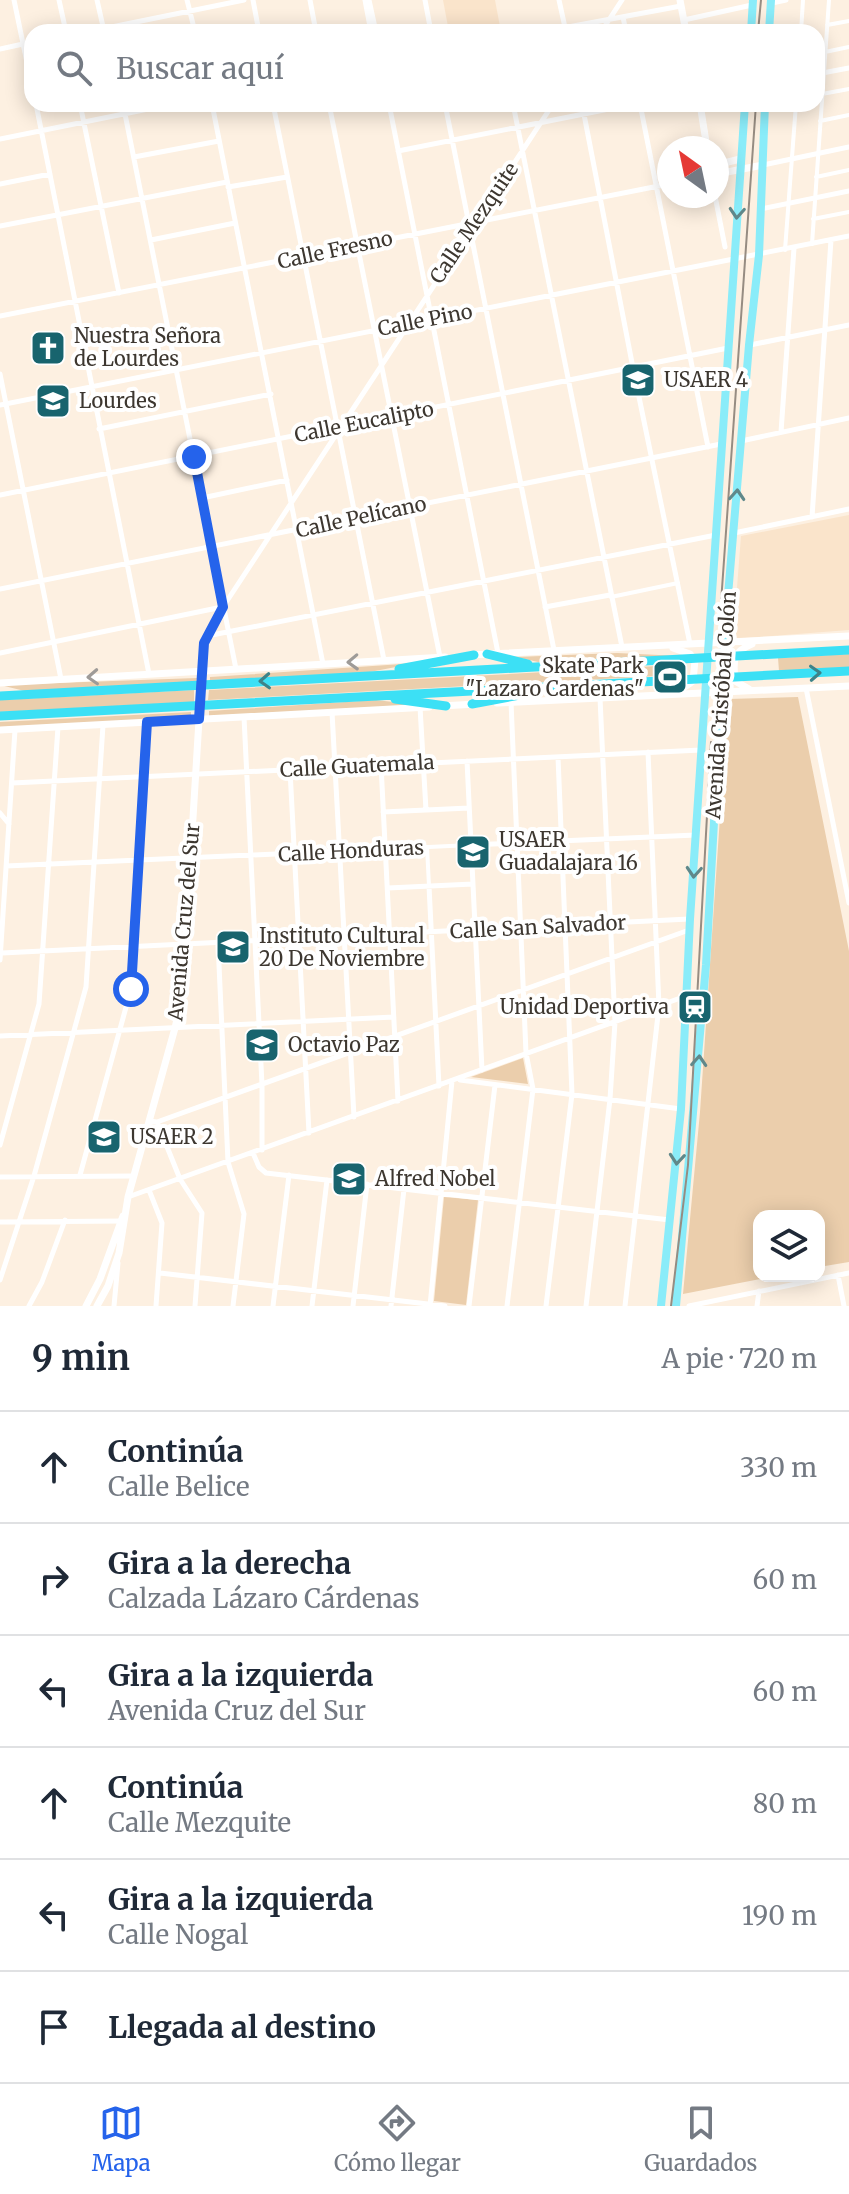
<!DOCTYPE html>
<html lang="es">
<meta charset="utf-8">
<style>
:root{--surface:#fff;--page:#f2f2f3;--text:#1f2937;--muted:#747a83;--line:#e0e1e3;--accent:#2563eb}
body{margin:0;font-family:Merriweather,serif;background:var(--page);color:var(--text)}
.controls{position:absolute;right:24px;bottom:24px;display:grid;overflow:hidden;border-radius:16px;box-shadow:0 4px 20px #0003}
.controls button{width:72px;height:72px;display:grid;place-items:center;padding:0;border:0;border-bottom:2px solid var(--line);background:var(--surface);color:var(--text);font:40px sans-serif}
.compass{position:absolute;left:657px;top:136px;width:72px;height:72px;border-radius:50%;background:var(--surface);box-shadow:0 4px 20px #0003;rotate:327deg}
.stop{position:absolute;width:24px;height:24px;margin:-18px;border:6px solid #2563eb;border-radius:50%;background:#fff}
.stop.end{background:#2563eb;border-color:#fff;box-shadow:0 2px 8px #0008}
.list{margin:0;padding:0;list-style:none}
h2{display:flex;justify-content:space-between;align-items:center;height:104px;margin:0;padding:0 32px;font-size:34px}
h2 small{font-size:26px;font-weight:400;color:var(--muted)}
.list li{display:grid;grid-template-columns:52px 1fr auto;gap:24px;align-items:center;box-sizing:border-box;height:112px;padding:0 32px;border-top:2px solid var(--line)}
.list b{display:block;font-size:30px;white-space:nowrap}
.list p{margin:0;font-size:26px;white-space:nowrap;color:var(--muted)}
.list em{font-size:26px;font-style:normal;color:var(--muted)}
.icon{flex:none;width:44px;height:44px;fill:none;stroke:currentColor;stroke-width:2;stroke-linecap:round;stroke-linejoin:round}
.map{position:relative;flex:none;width:849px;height:1306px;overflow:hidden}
.search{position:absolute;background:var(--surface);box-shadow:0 4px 20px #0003;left:24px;right:24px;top:24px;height:88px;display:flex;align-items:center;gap:20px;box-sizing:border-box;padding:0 28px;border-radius:24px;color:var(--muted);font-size:30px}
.sheet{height:776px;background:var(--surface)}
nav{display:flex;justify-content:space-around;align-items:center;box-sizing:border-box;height:112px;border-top:2px solid var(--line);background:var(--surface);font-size:22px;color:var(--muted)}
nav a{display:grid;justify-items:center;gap:4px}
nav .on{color:var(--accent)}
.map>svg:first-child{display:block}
</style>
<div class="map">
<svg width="849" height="1306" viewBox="0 0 849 1306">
<rect width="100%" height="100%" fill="#fdf0e1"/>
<path fill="#fae4cb" d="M443 0H495L501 32H449Z
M849 515V630L733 639 741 536Z"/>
<path fill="#ebceac" d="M617 653 680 656 684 670 680 684 657 676 208 700 209 690 657 666V657L538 662 516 657Z
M849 654V667L779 671 778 658Z
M417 663 359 674 210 680V677Z
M197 678 196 682 29 692 0 685Z
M194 690V702L0 712V700Z
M798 697 849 951V1262L819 1267V1216H759V1276H776L683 1294 700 1112 728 699Z
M376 700 419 705 209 716V711Z
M191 712V717L0 728V722Z
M523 1058 528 1084 471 1077Z
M444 1197 478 1200 466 1305 434 1301Z"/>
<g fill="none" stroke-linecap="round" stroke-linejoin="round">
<path stroke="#fff" stroke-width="4" d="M827 25 849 21
M801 32 803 0
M825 52 849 47
M822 94 849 89
M820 121 849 115
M816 177 849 170
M813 219 849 212
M812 244 829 0
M785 250 796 104
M611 597 678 583
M427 847 429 886
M386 849 471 845"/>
<path stroke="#fff" stroke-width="5" d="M14 0 32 87
M59 0 66 32
M97 0 104 31
M187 0 195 32
M253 0 259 32
M310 0 316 32
M365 0 371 32
M369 0 376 32
M425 0 431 32
M559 0 566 32
M772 3 786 0
M623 17 626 32
M684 20 752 5
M87 32 244 0
M541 32 681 6
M601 32 622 0
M0 49 32 42
M817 74 849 68
M36 104 149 674
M80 104 119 293
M123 104 236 669
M212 104 323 664
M273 104 384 660
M329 104 440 657
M389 104 498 653
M445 104 554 650
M513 104 622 647
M582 104 633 368 690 644
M640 104 708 447
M0 139 173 104
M398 151 634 104
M134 157 219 141
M763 165 849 147
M0 184 50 174
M228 187 287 177
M715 196 725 247
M761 209 849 191
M0 226 227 182
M151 240 235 223
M0 316 669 184
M750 345 849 325
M0 374 61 679
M0 405 849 236
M99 429 271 394
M781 432 794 248
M741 441 849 418
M0 495 728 348
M202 498 287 480
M812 517 831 240
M734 533 849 509
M0 589 721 444
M545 607 610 595
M207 636 716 535
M0 653 222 607
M202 671 204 643 223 607 553 104
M806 688 849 903
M420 707 426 810
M332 712 354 1117
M244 717 262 1085V1150
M467 761 482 1070
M381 765 398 1101
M290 770 309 1133
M12 783 701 750
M383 812 469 808
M0 813 9 824
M471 845 696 835
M6 866 386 849
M429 886 439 1086
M388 888 473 884
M218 943 228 1162 244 1214 233 1306
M2 953 689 919
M0 960 15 730
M0 1036 394 1017
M460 1080 681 1109
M149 1121 157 1122 689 930
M157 1122 180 1179 202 1213 195 1306
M0 1145 39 1004 58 727
M253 1153 259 1167 266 1173 670 1220
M80 1175 131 989 147 722
M0 1177 133 1176
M149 1190 162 1223 156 1306
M128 1197 686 996
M0 1222 124 1221
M160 1273 445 1306
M838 1275 844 1306
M0 1280 34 1176 86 987 103 725
M29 1306 42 1282 65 1220
M114 1306 118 1263
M273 1306 289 1175
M312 1306 327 1180
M353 1306 367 1184
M391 1306 404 1189
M430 1306 452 1081
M469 1306 495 1085
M507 1306 533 1089 526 1053 511 702
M546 1306 572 1094 558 757
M586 1306 610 1099 615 1022 600 698
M625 1306 659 1006 648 752
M689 1306 849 1273
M757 1306 759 1291"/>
<path stroke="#fff" stroke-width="7" d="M680 0 686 32
M700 104 707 148
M717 161 724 163 740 159
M717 174 763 165
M673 648 690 654 695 660 693 681 677 692
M469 655 849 636
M0 683 445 657
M749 689 735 681C733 661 732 652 752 644
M497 703 849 686
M441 706 477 704
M0 730 429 707
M86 1306 100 1279 123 1216
M97 1306 108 1286 119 1253 128 1197 175 1028 182 997 202 671"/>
<path stroke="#8aecf9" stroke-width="8" d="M751 32 753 0
M769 32 771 0
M661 1306 681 1109 690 919 745 104
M676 1306 706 965 724 643 749 345 759 255 765 104"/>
<path stroke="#3ce0f5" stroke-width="9" d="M487 654 528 664
M399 669 474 655
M0 696 849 650
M395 699 446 706
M472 704 536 692
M0 716 849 671"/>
<path stroke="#968c82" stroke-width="2" d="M758 32 761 0
M721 603 756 104
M671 1306 688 1165 711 742"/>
</g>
<defs><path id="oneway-chevron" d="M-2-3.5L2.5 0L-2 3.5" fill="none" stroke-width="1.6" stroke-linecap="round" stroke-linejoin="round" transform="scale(2)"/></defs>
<g stroke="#60888a">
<use href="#oneway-chevron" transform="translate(737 213) rotate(94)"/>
<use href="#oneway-chevron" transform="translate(737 495) rotate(-86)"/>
<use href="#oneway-chevron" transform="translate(694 872) rotate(94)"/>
<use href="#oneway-chevron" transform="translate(699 1061) rotate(-86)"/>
<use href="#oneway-chevron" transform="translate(677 1159) rotate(95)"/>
</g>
<g stroke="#9e9b98">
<use href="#oneway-chevron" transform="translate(353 662) rotate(178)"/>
<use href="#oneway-chevron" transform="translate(93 677) rotate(177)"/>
</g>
<g stroke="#3d8389">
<use href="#oneway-chevron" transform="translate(815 673) rotate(-3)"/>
<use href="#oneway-chevron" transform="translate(265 681) rotate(177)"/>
</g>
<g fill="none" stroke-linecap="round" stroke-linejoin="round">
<path stroke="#2563eb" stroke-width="10" d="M131 989 147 722 199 719 204 643 223 607 194 457"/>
</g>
<defs>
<symbol id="church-square" viewBox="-11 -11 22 22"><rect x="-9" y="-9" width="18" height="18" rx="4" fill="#18646e" stroke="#fff"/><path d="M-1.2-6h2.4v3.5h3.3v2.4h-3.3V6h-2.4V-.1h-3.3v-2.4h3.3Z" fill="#fff"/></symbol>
<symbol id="school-square" viewBox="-11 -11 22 22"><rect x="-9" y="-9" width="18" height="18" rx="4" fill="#18646e" stroke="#fff"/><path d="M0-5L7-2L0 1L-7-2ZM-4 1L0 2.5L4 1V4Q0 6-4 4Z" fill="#fff"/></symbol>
<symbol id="stadium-square" viewBox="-11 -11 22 22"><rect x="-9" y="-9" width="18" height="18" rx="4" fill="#18646e" stroke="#fff"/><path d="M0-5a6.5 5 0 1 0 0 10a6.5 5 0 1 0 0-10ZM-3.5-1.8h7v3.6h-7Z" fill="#fff"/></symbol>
<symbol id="university-square" viewBox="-11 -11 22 22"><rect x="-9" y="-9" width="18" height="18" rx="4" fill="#18646e" stroke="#fff"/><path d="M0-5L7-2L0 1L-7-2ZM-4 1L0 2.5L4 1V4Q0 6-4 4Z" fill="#fff"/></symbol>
<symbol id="station-square" viewBox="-11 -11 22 22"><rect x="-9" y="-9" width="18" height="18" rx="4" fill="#18646e" stroke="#fff"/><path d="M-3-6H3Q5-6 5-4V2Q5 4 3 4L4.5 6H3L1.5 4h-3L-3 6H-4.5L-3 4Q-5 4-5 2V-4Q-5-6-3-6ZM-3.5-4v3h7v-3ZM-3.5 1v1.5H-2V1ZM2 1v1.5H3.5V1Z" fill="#fff"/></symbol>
</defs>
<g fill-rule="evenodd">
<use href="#church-square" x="28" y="328" width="40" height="40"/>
<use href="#school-square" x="618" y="360" width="40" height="40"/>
<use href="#school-square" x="33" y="381" width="40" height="40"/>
<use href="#stadium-square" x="650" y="657" width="40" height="40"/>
<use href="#school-square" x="453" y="832" width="40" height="40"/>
<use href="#university-square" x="213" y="927" width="40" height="40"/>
<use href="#station-square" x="675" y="987" width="40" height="40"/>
<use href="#school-square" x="242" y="1025" width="40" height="40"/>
<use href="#school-square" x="84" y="1117" width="40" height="40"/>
<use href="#school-square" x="329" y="1159" width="40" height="40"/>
</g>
<g text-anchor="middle" stroke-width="8" stroke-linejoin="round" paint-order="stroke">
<g font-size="20" fill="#3d3730" stroke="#fff">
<text transform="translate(474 223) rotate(-56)" y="7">Calle Mezquite</text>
<text transform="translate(335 250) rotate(-12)" y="7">Calle Fresno</text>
<text transform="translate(425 320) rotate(-11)" y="7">Calle Pino</text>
<text transform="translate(364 422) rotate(-11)" y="7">Calle Eucalipto</text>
<text transform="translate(361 517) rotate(-12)" y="7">Calle Pelícano</text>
<text transform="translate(721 705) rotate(-86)" y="7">Avenida Cristóbal Colón</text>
<text transform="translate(357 766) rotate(-3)" y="7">Calle Guatemala</text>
<text transform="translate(351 851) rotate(-3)" y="7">Calle Honduras</text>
<text transform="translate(184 922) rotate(-85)" y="7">Avenida Cruz del Sur</text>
<text transform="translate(538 927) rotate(-3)" y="7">Calle San Salvador</text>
</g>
<g font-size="20" fill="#3d3730" stroke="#fff" text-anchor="start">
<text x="74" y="343">Nuestra Señora<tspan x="74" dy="23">de Lourdes</tspan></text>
<text x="664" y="387">USAER 4</text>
<text x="79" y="408">Lourdes</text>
<text x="644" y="673" text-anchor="end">Skate Park<tspan x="644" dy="23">"Lazaro Cardenas"</tspan></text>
<text x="499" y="847">USAER<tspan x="499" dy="23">Guadalajara 16</tspan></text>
<text x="259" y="943">Instituto Cultural<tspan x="259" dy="23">20 De Noviembre</tspan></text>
<text x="669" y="1014" text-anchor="end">Unidad Deportiva</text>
<text x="288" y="1052">Octavio Paz</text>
<text x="130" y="1144">USAER 2</text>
<text x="375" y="1186">Alfred Nobel</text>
</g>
</g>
</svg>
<div class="controls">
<button><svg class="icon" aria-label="layers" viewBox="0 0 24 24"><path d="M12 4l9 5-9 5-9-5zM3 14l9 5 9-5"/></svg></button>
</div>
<svg class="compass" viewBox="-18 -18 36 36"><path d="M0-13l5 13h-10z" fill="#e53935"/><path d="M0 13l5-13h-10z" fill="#747a83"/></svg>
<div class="stop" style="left:131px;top:989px"></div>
<div class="stop end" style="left:194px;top:457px"></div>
<div class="search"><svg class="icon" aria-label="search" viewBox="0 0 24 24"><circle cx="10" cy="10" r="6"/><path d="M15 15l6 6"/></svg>Buscar aquí</div>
</div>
<section class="sheet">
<h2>9 min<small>A pie · 720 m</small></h2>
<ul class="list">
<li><svg class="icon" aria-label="ahead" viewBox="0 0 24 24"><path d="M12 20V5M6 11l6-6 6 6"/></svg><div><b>Continúa</b><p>Calle Belice</p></div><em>330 m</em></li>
<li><svg class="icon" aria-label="right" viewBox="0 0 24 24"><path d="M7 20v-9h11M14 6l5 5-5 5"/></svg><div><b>Gira a la derecha</b><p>Calzada Lázaro Cárdenas</p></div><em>60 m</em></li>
<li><svg class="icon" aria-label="left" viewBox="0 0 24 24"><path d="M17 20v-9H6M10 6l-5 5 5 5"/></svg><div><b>Gira a la izquierda</b><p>Avenida Cruz del Sur</p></div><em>60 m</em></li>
<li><svg class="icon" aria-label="ahead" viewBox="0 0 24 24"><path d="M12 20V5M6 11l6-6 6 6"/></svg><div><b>Continúa</b><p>Calle Mezquite</p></div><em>80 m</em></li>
<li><svg class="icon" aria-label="left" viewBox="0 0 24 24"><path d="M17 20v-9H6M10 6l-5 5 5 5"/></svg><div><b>Gira a la izquierda</b><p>Calle Nogal</p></div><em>190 m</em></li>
<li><svg class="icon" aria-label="arrive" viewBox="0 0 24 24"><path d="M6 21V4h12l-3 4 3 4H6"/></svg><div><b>Llegada al destino</b></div></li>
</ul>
</section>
<nav>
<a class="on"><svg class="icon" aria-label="map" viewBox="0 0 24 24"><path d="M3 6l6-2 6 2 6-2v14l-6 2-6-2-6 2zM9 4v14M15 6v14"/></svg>Mapa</a>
<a><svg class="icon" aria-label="directions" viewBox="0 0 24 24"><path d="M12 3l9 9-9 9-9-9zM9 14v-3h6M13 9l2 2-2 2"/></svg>Cómo llegar</a>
<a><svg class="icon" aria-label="saved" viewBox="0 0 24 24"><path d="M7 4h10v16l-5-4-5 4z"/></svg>Guardados</a>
</nav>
